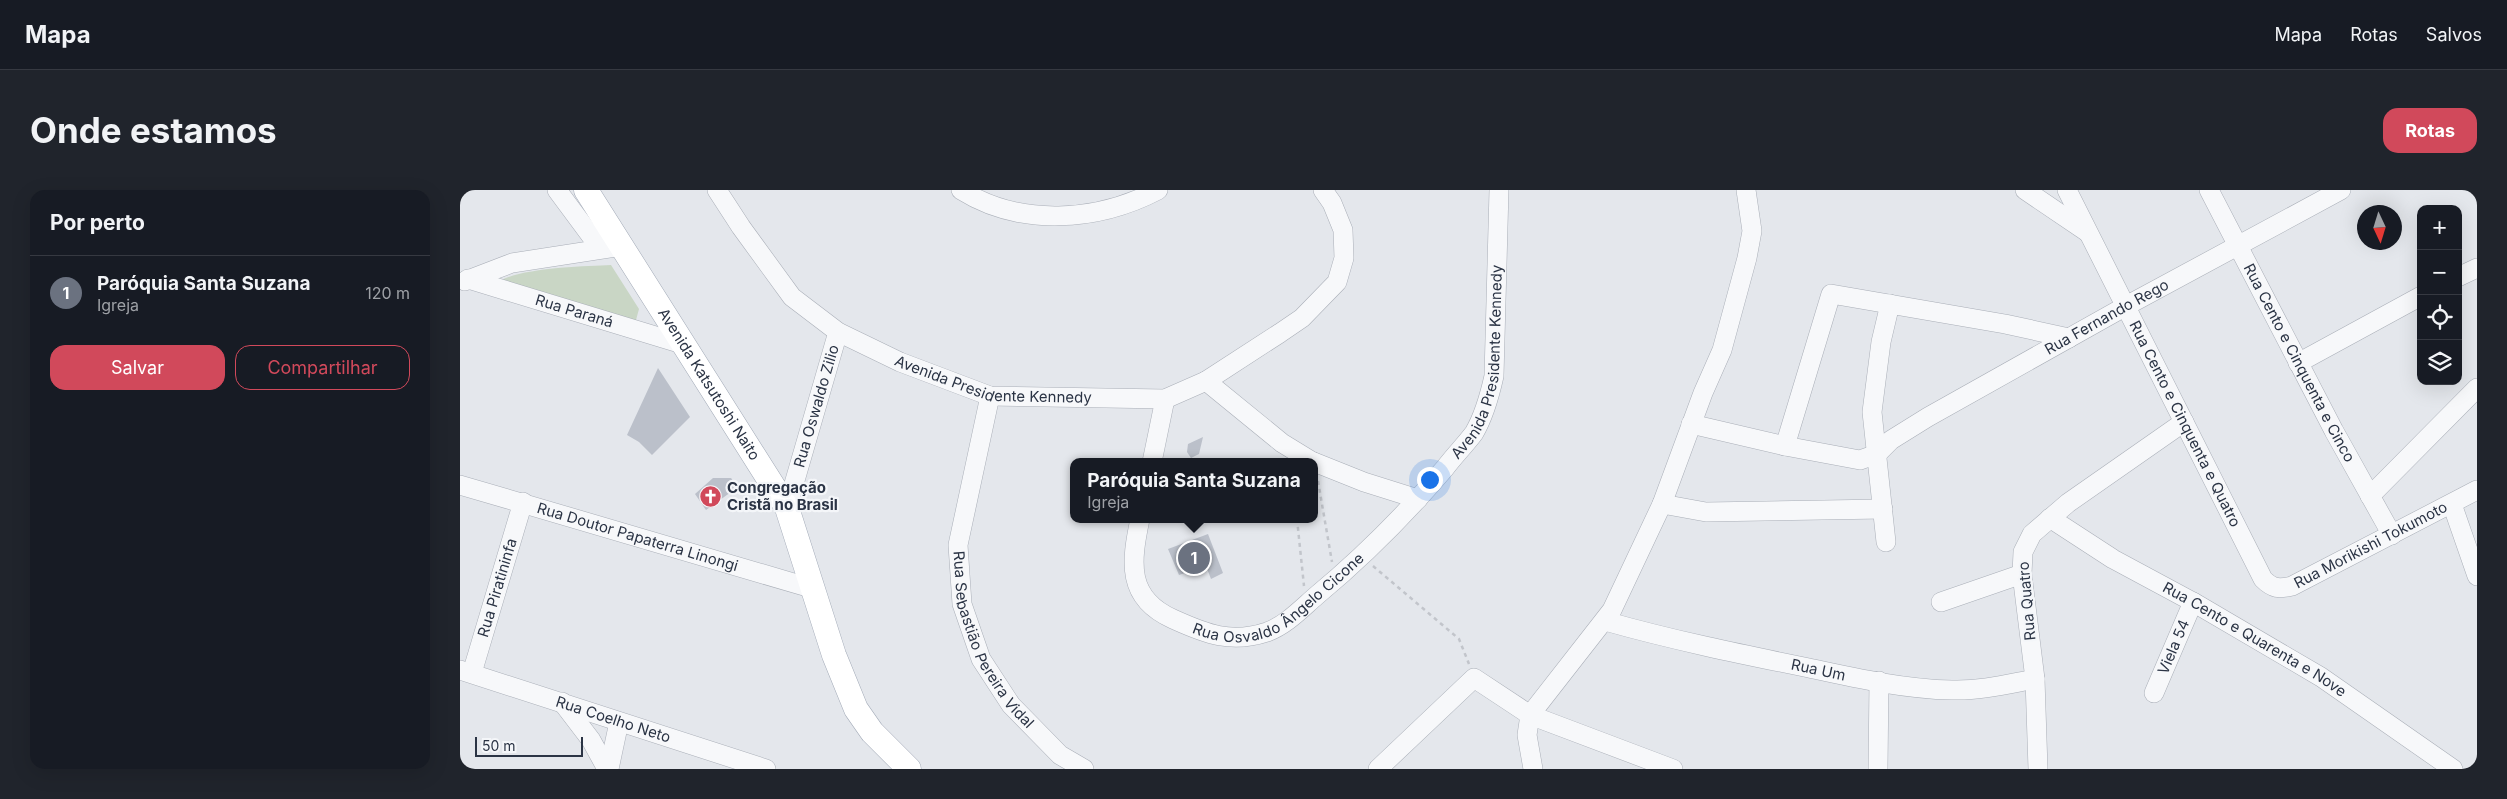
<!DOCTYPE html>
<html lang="pt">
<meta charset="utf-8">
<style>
:root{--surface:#171b24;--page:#20242c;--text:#f1f3f6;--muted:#9ea1a6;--line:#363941;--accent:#d1495b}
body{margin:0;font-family:Inter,sans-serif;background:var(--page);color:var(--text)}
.controls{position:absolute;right:15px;top:15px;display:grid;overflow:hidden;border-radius:10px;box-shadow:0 5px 20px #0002}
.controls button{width:45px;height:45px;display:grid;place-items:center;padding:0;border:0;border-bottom:1px solid var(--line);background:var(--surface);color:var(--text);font:25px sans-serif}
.compass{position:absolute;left:1897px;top:15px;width:45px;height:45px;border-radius:50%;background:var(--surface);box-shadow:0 5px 20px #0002;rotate:176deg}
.scale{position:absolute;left:15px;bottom:12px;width:108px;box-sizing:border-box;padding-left:5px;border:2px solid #2b3445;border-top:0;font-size:14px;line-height:18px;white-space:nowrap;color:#2b3445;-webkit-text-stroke:4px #f4f6f9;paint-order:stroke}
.you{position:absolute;left:969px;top:289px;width:18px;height:18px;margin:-12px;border:4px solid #fff;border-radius:50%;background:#1a73e8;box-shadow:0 0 0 8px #1a73e833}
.badge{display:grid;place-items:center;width:32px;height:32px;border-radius:50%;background:var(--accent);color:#fff;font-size:16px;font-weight:700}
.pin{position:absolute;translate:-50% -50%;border:2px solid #fff;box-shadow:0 1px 5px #0006}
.popup{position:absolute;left:610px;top:268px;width:248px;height:65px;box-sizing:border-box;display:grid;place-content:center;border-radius:10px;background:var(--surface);filter:drop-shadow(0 1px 4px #0005);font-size:16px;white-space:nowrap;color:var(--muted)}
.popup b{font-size:19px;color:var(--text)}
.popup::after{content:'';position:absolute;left:50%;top:100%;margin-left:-10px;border:10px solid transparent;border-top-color:var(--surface)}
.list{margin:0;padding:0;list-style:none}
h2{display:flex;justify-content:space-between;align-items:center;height:65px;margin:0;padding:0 20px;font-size:21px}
h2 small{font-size:16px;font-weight:400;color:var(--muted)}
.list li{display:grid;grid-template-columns:32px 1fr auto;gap:15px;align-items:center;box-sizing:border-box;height:75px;padding:0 20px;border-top:1px solid var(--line)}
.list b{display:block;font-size:19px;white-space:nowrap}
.list p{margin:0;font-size:16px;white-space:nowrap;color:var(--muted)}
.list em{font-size:16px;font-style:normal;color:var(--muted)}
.actions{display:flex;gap:10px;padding:15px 20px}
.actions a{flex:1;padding:11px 0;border:1px solid var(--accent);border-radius:15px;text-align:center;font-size:18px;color:var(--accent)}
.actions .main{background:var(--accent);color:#fff}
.icon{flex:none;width:28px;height:28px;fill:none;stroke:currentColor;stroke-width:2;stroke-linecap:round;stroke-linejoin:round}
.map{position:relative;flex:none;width:2017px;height:579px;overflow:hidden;border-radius:15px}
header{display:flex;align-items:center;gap:30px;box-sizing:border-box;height:70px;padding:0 25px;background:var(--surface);border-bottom:1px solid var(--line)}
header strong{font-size:24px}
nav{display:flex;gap:28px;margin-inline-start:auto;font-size:18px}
.intro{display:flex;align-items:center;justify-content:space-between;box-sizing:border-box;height:120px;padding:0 30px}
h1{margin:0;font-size:35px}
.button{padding:12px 22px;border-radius:15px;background:var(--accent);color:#fff;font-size:18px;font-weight:700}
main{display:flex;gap:30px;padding:0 30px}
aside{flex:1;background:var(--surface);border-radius:15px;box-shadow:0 5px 20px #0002}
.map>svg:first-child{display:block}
</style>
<header>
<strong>Mapa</strong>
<nav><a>Mapa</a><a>Rotas</a><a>Salvos</a></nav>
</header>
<div class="intro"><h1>Onde estamos</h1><a class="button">Rotas</a></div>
<main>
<aside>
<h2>Por perto<small></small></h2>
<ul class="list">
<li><span class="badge" style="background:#6b7280">1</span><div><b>Paróquia Santa Suzana</b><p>Igreja</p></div><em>120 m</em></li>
</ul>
<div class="actions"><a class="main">Salvar</a><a>Compartilhar</a></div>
</aside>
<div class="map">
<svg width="2017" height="579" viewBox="0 0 2017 579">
<rect width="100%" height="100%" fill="#e4e7ec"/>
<path fill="#c9d6c5" d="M151 75 179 119 176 130 170 131 40 91C61 78 125 76 151 75Z"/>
<path fill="#bbc0ca" d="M198 178 230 227 192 265 179 252 167 245Z
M743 247 739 264 731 268 727 262 728 254Z
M253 288H271L278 297 246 320 235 304Z
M748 344 763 383 751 389 746 376 719 385 708 359Z"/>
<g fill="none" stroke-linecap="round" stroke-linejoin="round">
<defs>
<g id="minor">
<path d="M97 0 140 58"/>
<path id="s1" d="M257 0 281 37 332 107 378 142 440 172 530 206 705 209 746 191 820 143 842 128 877 92 884 68 883 40 872 13 863 0"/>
<path d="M501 0C560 37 637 32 698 0"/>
<path d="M1565 0 1627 42"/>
<path id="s2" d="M1607 0 1803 389C1813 399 1819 399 1832 396L2017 300"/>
<path id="s3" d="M1749 0 1874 241 1932 345"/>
<path d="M1998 87 2017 78"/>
<path id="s4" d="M8 89 222 154"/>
<path d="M5 91 52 73 162 56"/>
<path d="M1838 173 1961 106"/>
<path d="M746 191 822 253 853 272"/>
<path id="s5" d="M530 206 498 355 502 414 521 469 551 515 600 565 624 579"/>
<path id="s6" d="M1231 234 1325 256 1400 270 1417 264 1431 250 1468 227 1666 116 1881 0"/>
<path d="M1325 256 1371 104 1545 134 1609 148"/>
<path d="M692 272 705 209"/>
<path d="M854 272 904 292 958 309"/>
<path id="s7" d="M0 295 354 399"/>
<path d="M1910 306 2017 198"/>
<path d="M1202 314 1246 322 1423 319"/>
<path d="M1992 314 2017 386"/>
<path id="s8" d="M327 318 378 142"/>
<path id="s9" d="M1590 328 1653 369 1733 412 1861 487 1993 579"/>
<path id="s10" d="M680 329C671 372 666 408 713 429 746 444 771 454 807 442 826 435 841 419 856 406 903 367 945 325 985 278 994 266 1005 255 1014 243 1024 226 1030 204 1034 186L1039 0"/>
<path d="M1426 352 1412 222 1421 152 1430 114"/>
<path d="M1481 412 1562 384"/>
<path id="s11" d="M1145 431C1212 450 1280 464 1349 478 1395 488 1444 499 1492 500 1520 501 1548 494 1575 489"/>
<path id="s12" d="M0 480 306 579"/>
<path id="s13" d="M12 483 63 312"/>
<path id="s14" d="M1694 503 1733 412"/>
<path d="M102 512 131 550 147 579"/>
<path d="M149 579 159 532"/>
<path d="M918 579 1014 488 1070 525 1213 579"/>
<path d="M1073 579 1067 545 1070 525 1152 420 1202 314 1243 203 1262 160 1287 68 1292 41 1286 0"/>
<path d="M1418 579 1419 491"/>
<path d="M1578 579 1575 489 1562 384 1563 362 1572 344 1608 313 1724 232"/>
</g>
<g id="major">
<path id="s15" d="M126 0 327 318 374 465 396 519 412 542 449 579"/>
</g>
</defs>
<use href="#minor" stroke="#a9aeb7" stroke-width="20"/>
<use href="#major" stroke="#a3abb8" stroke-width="25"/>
<path stroke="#c2c5cb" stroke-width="2.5" stroke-dasharray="4 4" stroke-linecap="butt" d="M858 291 872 372
M837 329 844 396
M913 376 999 449 1009 474"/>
<use href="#minor" stroke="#f7f8fa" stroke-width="19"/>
<use href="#major" stroke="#fff" stroke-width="24"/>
</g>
<defs>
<symbol id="church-disc" viewBox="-11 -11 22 22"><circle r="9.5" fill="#d1495b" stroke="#f4f6f9"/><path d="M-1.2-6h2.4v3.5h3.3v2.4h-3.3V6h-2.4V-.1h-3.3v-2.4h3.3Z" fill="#fff"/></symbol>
</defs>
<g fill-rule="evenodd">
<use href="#church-disc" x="238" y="294" width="25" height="25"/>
</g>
<g text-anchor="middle" stroke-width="4.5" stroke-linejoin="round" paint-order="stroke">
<g font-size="15" fill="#2b3445" stroke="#f4f6f9">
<text dy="5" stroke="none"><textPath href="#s4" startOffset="111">Rua Paraná</textPath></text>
<text dy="5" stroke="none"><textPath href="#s6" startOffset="459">Rua Fernando Rego</textPath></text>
<text dy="5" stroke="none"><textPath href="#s10" startOffset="574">Avenida Presidente Kennedy</textPath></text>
<text dy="5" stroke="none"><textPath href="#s3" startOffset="195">Rua Cento e Cinquenta e Cinco</textPath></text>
<text dy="5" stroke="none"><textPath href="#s1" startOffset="354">Avenida Presidente Kennedy</textPath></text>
<text dy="5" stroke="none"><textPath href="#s15" startOffset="230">Avenida Katsutoshi Naito</textPath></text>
<text dy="5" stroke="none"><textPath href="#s8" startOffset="106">Rua Oswaldo Zilio</textPath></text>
<text dy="5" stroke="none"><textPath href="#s2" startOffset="262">Rua Cento e Cinquenta e Quatro</textPath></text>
<text dy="5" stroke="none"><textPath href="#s7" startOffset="185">Rua Doutor Papaterra Linongi</textPath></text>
<text dy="5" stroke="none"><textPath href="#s2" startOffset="556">Rua Morikishi Tokumoto</textPath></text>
<text dy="5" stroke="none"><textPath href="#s13" startOffset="89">Rua Piratininfa</textPath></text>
<text dy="5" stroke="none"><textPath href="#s10" startOffset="238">Rua Osvaldo Ângelo Cicone</textPath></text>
<text transform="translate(1567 411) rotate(-95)" y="5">Rua Quatro</text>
<text dy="5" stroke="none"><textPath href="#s5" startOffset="256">Rua Sebastião Pereira Vidal</textPath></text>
<text dy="5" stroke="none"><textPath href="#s9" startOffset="238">Rua Cento e Quarenta e Nove</textPath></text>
<text dy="5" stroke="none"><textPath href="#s14" startOffset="50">Viela 54</textPath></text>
<text dy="5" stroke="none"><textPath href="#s11" startOffset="219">Rua Um</textPath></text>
<text dy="5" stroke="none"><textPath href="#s12" startOffset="161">Rua Coelho Neto</textPath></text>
</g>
<g font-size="15" font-weight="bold" fill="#2b3445" stroke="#f4f6f9" text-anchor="start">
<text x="267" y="303">Congregação<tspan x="267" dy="17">Cristã no Brasil</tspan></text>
</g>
</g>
</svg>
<div class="controls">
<button>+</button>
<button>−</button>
<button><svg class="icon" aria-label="locate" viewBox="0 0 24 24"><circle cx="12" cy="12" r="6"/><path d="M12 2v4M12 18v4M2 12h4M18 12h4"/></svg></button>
<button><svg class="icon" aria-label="layers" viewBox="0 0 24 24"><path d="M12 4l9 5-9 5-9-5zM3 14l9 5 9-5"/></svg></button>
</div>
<svg class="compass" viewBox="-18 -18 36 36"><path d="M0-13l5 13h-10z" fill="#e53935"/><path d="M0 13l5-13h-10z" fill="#9ea1a6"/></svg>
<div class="scale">50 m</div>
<div class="you"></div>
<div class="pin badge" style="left:734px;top:368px;background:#6b7280">1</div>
<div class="popup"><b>Paróquia Santa Suzana</b>Igreja</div>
</div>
</main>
